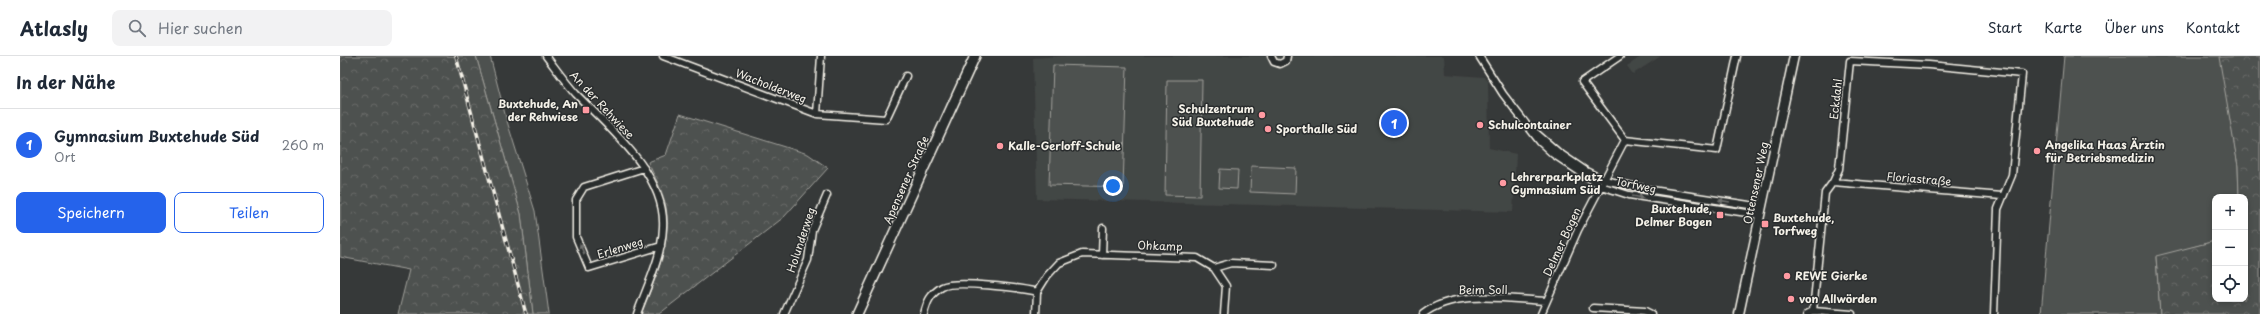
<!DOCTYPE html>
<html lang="de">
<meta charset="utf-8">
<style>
:root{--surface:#fff;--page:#f2f2f3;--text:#1f2937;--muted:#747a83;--line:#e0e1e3;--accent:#2563eb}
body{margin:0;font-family:"Playpen Sans",sans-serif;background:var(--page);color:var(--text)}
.controls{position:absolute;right:12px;bottom:12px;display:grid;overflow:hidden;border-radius:8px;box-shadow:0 2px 6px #0003}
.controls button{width:36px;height:36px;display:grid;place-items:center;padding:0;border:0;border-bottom:1px solid var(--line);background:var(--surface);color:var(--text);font:20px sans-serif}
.you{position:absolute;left:773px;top:130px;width:14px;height:14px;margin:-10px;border:3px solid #fff;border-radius:50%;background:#1a73e8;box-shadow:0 0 0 6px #1a73e833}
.badge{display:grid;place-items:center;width:26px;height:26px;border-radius:50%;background:var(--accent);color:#fff;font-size:13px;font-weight:700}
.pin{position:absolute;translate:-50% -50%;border:2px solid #fff;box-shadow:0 1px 4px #0006}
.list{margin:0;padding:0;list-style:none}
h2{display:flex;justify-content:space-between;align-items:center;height:52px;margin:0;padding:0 16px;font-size:17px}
h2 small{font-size:13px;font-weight:400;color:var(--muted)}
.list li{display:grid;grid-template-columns:26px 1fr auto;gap:12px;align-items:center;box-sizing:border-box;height:72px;padding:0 16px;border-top:1px solid var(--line)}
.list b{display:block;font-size:15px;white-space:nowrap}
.list p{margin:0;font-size:13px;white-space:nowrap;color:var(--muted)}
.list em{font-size:13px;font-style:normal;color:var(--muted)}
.actions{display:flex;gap:8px;padding:12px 16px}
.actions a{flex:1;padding:9px 0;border:1px solid var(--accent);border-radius:8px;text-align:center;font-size:14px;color:var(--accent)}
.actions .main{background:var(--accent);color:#fff}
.icon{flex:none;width:22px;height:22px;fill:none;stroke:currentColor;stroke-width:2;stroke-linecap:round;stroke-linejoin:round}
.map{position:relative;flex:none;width:1920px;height:258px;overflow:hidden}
header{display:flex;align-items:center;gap:24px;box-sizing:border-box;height:56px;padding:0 20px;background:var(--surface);border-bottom:1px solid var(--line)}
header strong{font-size:19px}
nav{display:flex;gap:22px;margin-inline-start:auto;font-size:14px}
.search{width:280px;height:36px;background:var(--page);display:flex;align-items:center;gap:10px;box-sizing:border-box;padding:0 14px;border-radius:8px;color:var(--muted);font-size:15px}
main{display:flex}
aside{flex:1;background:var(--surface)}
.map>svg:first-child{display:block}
</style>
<header>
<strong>Atlasly</strong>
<div class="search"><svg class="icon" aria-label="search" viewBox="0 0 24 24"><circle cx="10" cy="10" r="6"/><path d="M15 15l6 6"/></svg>Hier suchen</div>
<nav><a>Start</a><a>Karte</a><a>Über uns</a><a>Kontakt</a></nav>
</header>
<main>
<aside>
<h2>In der Nähe<small></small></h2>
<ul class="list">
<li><span class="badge">1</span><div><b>Gymnasium Buxtehude Süd</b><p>Ort</p></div><em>260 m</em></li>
</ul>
<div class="actions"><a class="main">Speichern</a><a>Teilen</a></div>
</aside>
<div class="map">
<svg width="1920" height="258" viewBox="0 0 1920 258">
<defs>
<pattern id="forest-crowns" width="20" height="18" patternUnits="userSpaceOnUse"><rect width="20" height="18" fill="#4e514f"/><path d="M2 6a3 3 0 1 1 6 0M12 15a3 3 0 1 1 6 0" fill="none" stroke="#686a68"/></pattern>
</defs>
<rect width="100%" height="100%" fill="#363939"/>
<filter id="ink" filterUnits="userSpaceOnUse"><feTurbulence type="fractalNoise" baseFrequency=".025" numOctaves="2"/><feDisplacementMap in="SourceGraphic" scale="8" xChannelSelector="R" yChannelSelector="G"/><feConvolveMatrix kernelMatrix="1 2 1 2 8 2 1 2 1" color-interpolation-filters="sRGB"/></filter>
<g filter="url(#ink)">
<path fill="#434645" d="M721 0H1104L1105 18 1144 21 1148 25 1149 92 1176 98 1173 156 697 143 693 2Z
M1302 0H1321L1293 18 1287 10Z"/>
<path fill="#4e514f" stroke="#a1a19c" d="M136 0H150L166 62 195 155 209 258H193L181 158Z
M1724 0H1880L1898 110 1899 141H1875V185L1816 201 1820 258H1701Z
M713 9 787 11 783 131 709 129Z
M827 24H862L860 140 825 139Z
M911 110 956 112 955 138 910 136Z
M880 113 898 114 897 133 879 132Z"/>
<path fill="url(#forest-crowns)" stroke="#a1a19c" d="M0 0H136L181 158 193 258H58L69 214 0 201Z
M1920 0V258H1820L1816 200 1875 185V243H1905V141H1899L1898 110 1879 1Z
M340 58 468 98 488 112 444 161 319 258H301C314 225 332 188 326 151 323 135 314 120 308 106L326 99Z"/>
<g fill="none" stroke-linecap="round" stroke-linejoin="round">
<defs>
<path id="minor" d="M206 0C216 13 225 26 236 38 269 72 326 118 323 171 322 201 307 230 297 258
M323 0 477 58 481 0
M931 0 934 6 940 8 946 5 947 0
M1139 0 1163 38 1200 86 1213 98 1261 130 1289 139 1420 159
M1280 0 1242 26 1285 84 1377 94 1397 0
M477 58 546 63 566 20
M1195 76 1218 96 1246 115 1264 124 1312 134 1422 151
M304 112 244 131 236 144V181L249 212 321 190
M1493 126 1662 140
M762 199 763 172
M874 212 891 207 934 209
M1253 252 1305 255 1311 258
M1473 255 1485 137 1493 126 1499 113 1510 5 1589 9 1682 18 1672 119 1658 153 1654 258
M444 258 468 204 472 174 487 139
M584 258C587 246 590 238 602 231 614 224 681 232 697 236
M696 258 697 236 707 220 719 207 742 198 857 202 874 212 886 230 884 258
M1083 258C1115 233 1167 243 1206 245
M1201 258 1238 174 1285 84
M1467 258 1473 255 1512 258"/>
<path id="tertiary" d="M1399 258 1454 0"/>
<path id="secondary" d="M517 258 635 0"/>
</defs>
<use href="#minor" stroke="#f4f1e8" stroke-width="9"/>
<use href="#tertiary" stroke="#f4f1e8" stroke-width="11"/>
<use href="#secondary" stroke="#f4f1e8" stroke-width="12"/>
<use href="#minor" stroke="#2a2d2e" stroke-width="6"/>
<use href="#tertiary" stroke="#2a2d2e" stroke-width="8"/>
<use href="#secondary" stroke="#2a2d2e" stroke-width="9"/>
<defs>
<path id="rail" d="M116 0 186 258"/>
</defs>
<use href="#rail" stroke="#f4f1e8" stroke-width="3.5"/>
<use href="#rail" stroke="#2a2d2e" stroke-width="2" stroke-dasharray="6" stroke-linecap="butt"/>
</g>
<defs><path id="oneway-solid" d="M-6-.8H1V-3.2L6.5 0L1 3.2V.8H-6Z"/></defs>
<g fill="#71726f">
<use href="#oneway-solid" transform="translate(1298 141) rotate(10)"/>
<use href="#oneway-solid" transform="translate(1384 145) rotate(-171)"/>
<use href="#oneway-solid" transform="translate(242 193) rotate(-113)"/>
</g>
</g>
<g fill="#ff9aa2" stroke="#2a2d2e" stroke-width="1.5">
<rect x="242" y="50" width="8" height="8" rx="2"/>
<circle cx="922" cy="59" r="4"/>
<circle cx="1140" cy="69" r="4"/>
<circle cx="928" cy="73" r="4"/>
<circle cx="660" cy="90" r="4"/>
<circle cx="1697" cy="95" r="4"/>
<circle cx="1163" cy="127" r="4"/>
<rect x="1376" y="155" width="8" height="8" rx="2"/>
<rect x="1421" y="164" width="8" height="8" rx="2"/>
<circle cx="1447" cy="220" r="4"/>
<circle cx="1451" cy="243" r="4"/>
</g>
<g text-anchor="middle" stroke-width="3" stroke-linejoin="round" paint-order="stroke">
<g font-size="11" fill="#f4f1e8" stroke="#2a2d2e">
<text transform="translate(431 30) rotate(21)" y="4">Wacholderweg</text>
<text transform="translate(1496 43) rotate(-84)" y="4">Eckdahl</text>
<text transform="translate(262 49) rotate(47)" y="4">An der Rehwiese</text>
<text transform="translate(1579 123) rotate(5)" y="4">Floriastraße</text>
<text transform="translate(566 124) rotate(-66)" y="4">Apensener Straße</text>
<text transform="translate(1416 127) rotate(-78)" y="4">Ottensener Weg</text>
<text transform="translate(1296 129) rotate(12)" y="4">Torfweg</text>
<text transform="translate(461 184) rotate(-72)" y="4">Holunderweg</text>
<text transform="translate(1222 186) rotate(-65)" y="4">Delmer Bogen</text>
<text transform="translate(820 190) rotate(2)" y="4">Ohkamp</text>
<text transform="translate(280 192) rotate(-17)" y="4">Erlenweg</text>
<text x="1143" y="238">Beim Soll</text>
</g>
<g font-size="11" font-weight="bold" fill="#f4f1e8" stroke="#2a2d2e" text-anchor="start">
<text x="238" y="52" text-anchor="end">Buxtehude, An<tspan x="238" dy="13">der Rehwiese</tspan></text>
<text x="914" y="57" text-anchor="end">Schulzentrum<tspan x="914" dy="13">Süd Buxtehude</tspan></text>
<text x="1148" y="73">Schulcontainer</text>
<text x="936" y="77">Sporthalle Süd</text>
<text x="1705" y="93">Angelika Haas Ärztin<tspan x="1705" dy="13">für Betriebsmedizin</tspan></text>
<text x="668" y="94">Kalle-Gerloff-Schule</text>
<text x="1171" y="125">Lehrerparkplatz<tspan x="1171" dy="13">Gymnasium Süd</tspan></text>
<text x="1372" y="157" text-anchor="end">Buxtehude,<tspan x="1372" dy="13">Delmer Bogen</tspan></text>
<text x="1433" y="166">Buxtehude,<tspan x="1433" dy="13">Torfweg</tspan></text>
<text x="1455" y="224">REWE Gierke</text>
<text x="1459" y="247">von Allwörden</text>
</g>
</g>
</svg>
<div class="controls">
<button>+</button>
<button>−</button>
<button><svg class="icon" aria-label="locate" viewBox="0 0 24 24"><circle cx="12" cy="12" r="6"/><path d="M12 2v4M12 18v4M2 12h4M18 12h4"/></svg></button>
</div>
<div class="you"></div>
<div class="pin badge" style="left:1054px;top:67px">1</div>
</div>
</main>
